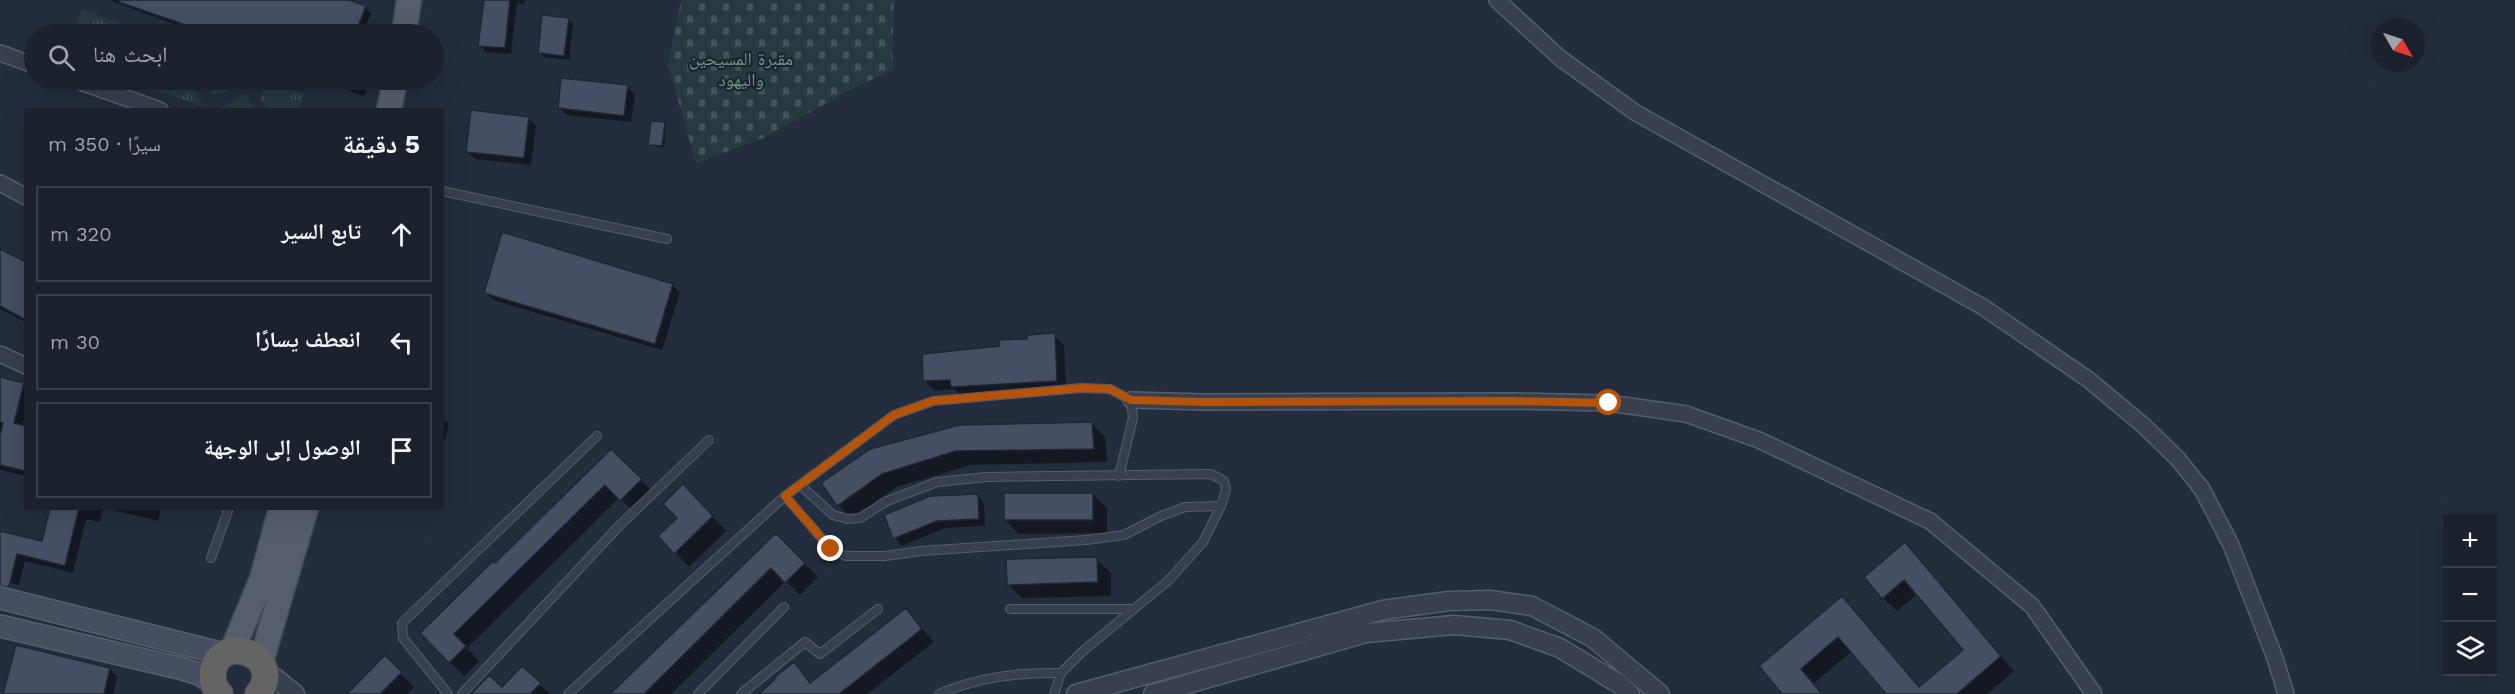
<!DOCTYPE html>
<html lang="ar">
<meta charset="utf-8">
<style>
:root{--surface:#1b222e;--page:#282f3a;--text:#f1f3f6;--muted:#a0a4aa;--line:#393f4a}
body{margin:0;font-family:"Work Sans","Noto Naskh Arabic",sans-serif;background:var(--page);color:var(--text);direction:rtl}
.controls{position:absolute;right:18px;bottom:18px;display:grid;overflow:hidden;border-radius:0px;box-shadow:0 6px 24px #0002}
.controls button{width:54px;height:54px;display:grid;place-items:center;padding:0;border:0;border-bottom:2px solid var(--line);background:var(--surface);color:var(--text);font:30px sans-serif}
.compass{position:absolute;left:2371px;top:18px;width:54px;height:54px;border-radius:50%;background:var(--surface);box-shadow:0 6px 24px #0002;rotate:129deg}
.stop{position:absolute;width:18px;height:18px;margin:-14px;border:4px solid #b45309;border-radius:50%;background:#fff}
.stop.end{background:#b45309;border-color:#fff;box-shadow:0 2px 6px #0008}
.list{margin:0;padding:0;list-style:none}
h2{display:flex;justify-content:space-between;align-items:center;height:78px;margin:0;padding:0 24px;font-size:26px}
h2 small{font-size:20px;font-weight:400;color:var(--muted)}
.list li{display:grid;grid-template-columns:39px 1fr auto;gap:18px;align-items:center;box-sizing:border-box;height:96px;margin:0 12px 12px;padding:0 12px;border:2px solid var(--line);border-radius:0px}
.list b{display:block;font-size:22px;white-space:nowrap}
.list em{font-size:20px;font-style:normal;color:var(--muted)}
.icon{flex:none;width:33px;height:33px;fill:none;stroke:currentColor;stroke-width:2;stroke-linecap:round;stroke-linejoin:round}
.map{position:relative;flex:none;width:2515px;height:694px;overflow:hidden;direction:ltr}
.search{position:absolute;background:var(--surface);box-shadow:0 6px 24px #0002;left:24px;top:24px;width:420px;height:66px;display:flex;align-items:center;gap:15px;box-sizing:border-box;padding:0 21px;border-radius:33px;color:var(--muted);font-size:22px}
.panel{position:absolute;background:var(--surface);box-shadow:0 6px 24px #0002;left:24px;top:108px;width:420px;height:402px;border-radius:0px;direction:rtl}
.map>svg:first-child{display:block}
</style>
<div class="map">
<svg width="2515" height="694" viewBox="0 0 2515 694">
<defs>
<pattern id="grass-tufts" width="24" height="20" patternUnits="userSpaceOnUse" patternTransform="scale(1.5)"><rect width="24" height="20" fill="#263a3f"/><path d="M3 7l-1-3M5 7V3M7 7l1-3M15 17l-1-3M17 17v-4M19 17l1-3" fill="none" stroke="#435459"/></pattern>
<pattern id="cemetery-stones" width="16" height="16" patternUnits="userSpaceOnUse" patternTransform="scale(1.5)"><rect width="16" height="16" fill="#263a3f"/><path d="M2 7V4a2 2 0 0 1 4 0v3zM10 15v-3a2 2 0 0 1 4 0v3z" fill="#435459"/></pattern>
</defs>
<rect width="100%" height="100%" fill="#242d3e"/>
<path fill="url(#grass-tufts)" d="M82 9 119 23 114 34H78L74 28Z
M170 80H190L204 107 152 89Z
M203 80H240L236 89 213 95Z
M268 80 305 94 299 109H267L260 100Z
M247 94 255 109H217Z"/>
<path fill="url(#cemetery-stones)" d="M681 0H894L892 53 894 69 854 88 763 138 696 163 668 65Z"/>
<path fill="#0007" d="M109 0H345L365 7 371 13 363 34H201Z
M482 0H525L524 4 517 3 511 54 486 52 480 45 485 3Z
M568 19 573 24 569 60 544 57 539 52Z
M317 80H370L364 96Z
M627 87 635 94 631 122 567 115 559 108Z
M528 118 536 126 531 165 475 159 467 151Z
M664 124 666 126 664 147 652 146 650 144Z
M0 250 26 264V322L0 309Z
M672 285 680 292 662 350 493 300 486 292Z
M1054 335 1064 345 1066 390 962 397 955 389 935 391 925 381 1001 348Z
M0 378 26 386V413L22 426 26 427V476L0 470Z
M442 418 449 424 442 449Z
M1091 423 1105 437 1107 462 971 465 896 487 852 519 838 505 870 451Z
M611 451 655 494 635 513 619 498 467 648 479 661 464 676 422 633 495 565Z
M683 487 726 531 689 567 660 536 679 518Z
M1093 494 1107 508V533L1019 534 1005 520Z
M977 495 984 503 985 526 945 528 902 546 895 538Z
M52 508H103L100 522 86 519 73 573 25 561 19 585 0 580V533L43 543Z
M106 508H161L158 521Z
M776 535 818 577 800 595 786 581 671 694H613Z
M1905 544 2014 671 1987 694H1888L1852 651 1813 684 1822 694H1784L1842 598 1920 688 1965 650 1918 593 1897 611 1883 598Z
M1097 559 1111 573V596L1022 598 1008 584Z
M906 610 934 642 867 694H761L793 664 811 684Z
M385 658 414 687 407 694H349Z
M522 668 550 694H473L502 689Z
M110 669 117 677 113 694H5Z"/>
<path fill="#454e62" stroke="#1f2635" stroke-width="1.5" d="M120 0H349L366 6 355 34H199L200 30 119 2Z
M484 0H510L505 48 478 46Z
M542 15 569 18 564 56 538 53Z
M561 78 628 85 624 116 558 108Z
M471 110 529 117 524 158 466 152Z
M651 121 665 122 662 146 648 145Z
M502 232 673 284 655 344 484 293Z
M0 249 26 262V320L0 306Z
M1055 333 1057 381 951 387 950 380 923 381 922 354 999 346V340L1027 339V335Z
M0 377 24 383 14 423 26 426V471L0 465V435L3 423 0 422Z
M1092 422 1094 449 956 451 882 474 837 506 821 483 870 449 959 425Z
M611 449 642 479 620 501 605 485 454 634 466 646 449 663 420 633 493 561 495 563Z
M683 484 713 516 674 554 658 536 677 518 663 504Z
M1004 493H1093V520H1004Z
M978 494 979 519 937 521 893 539 884 515 930 496Z
M50 508H79L65 566 17 554 9 587 0 586V531L42 541Z
M776 533 805 563 785 583 771 568 644 694H610Z
M1905 542 2001 656 1957 694H1886L1838 637 1801 669 1822 694H1782L1759 666 1842 596 1919 687 1963 650 1904 580 1882 599 1864 577Z
M1097 557 1098 582 1007 585 1006 559Z
M906 608 922 629 839 694H759L776 678 775 677 794 662 810 683Z
M16 645 110 668 104 694H3Z
M385 655 402 672 380 694H347Z
M522 666 541 683 530 694H471L489 675 502 687Z"/>
<g fill="none" stroke-linecap="round" stroke-linejoin="round">
<defs>
<path id="service" d="M442 191 667 239
M800 485 833 515 848 519 860 518 887 501 937 482 986 477 1211 474 1224 481 1226 490 1221 506 1203 542 1169 580 1083 651 1061 673 1054 694
M785 496 831 549 846 556H885L921 551 1086 540 1124 535 1161 516 1185 507 1221 506
M211 558 228 511 227 508
M1010 609H1134
M448 694 403 638 402 623 597 436
M462 694 621 524 709 440
M568 694 785 496 894 415 933 401 1081 388 1110 389 1131 400 1133 418 1119 476
M698 694 784 607
M741 694 805 642 820 654 878 609
M939 694C978 677 1018 672 1061 673"/>
<path id="minor" d="M1497 0 1560 58 1636 113 1983 307 2089 380 2143 425 2177 458 2202 489 2231 545 2275 658 2286 694
M0 53 34 65
M75 80 160 110
M0 183 26 197
M0 354 26 366
M1131 400 1204 402 1512 401 1609 403 1686 414 1759 440 1930 521 2032 606 2094 694"/>
<path id="tertiary" d="M264 669 295 694
M1076 694 1383 610 1449 601 1490 600 1532 606 1593 638 1660 694
M1153 694 1366 633 1454 625 1510 630 1560 648 1619 684 1630 694"/>
<path id="secondary" d="M0 598 224 654
M0 626 183 669 199 674 213 683"/>
<path id="primary" d="M404 34 409 0
M389 110 395 80
M232 651 262 579 281 508
M261 662 306 508"/>
<path id="trunk" d="M220 694C214 688 212 680 213 672 220 630 287 657 258 694"/>
</defs>
<use href="#service" stroke="#565d6c" stroke-width="10"/>
<use href="#minor" stroke="#565d6c" stroke-width="18"/>
<use href="#tertiary" stroke="#565d6c" stroke-width="21"/>
<use href="#secondary" stroke="#565d6c" stroke-width="24"/>
<use href="#primary" stroke="#414857" stroke-width="27"/>
<use href="#trunk" stroke="#434a59" stroke-width="28"/>
<use href="#service" stroke="#383f4e" stroke-width="8"/>
<use href="#minor" stroke="#383f4e" stroke-width="15"/>
<use href="#tertiary" stroke="#383f4e" stroke-width="18"/>
<use href="#secondary" stroke="#464e61" stroke-width="21"/>
<use href="#primary" stroke="#565e6e" stroke-width="24"/>
<use href="#trunk" stroke="#656462" stroke-width="26"/>
</g>
<g fill="none" stroke-linecap="round" stroke-linejoin="round">
<path stroke="#b45309" stroke-width="8" d="M831 549 785 496 894 415 933 401 1082 388 1110 389 1131 400 1204 402 1512 401 1609 403"/>
</g>
<g text-anchor="middle" stroke-width="4.5" stroke-linejoin="round" paint-order="stroke">
<g font-size="18" fill="#6b9a7a" stroke="#1d2433">
<text x="741" y="65">مقبرة المسيحين<tspan x="741" dy="21">واليهود</tspan></text>
</g>
</g>
</svg>
<div class="controls">
<button>+</button>
<button>−</button>
<button><svg class="icon" aria-label="layers" viewBox="0 0 24 24"><path d="M12 4l9 5-9 5-9-5zM3 14l9 5 9-5"/></svg></button>
</div>
<svg class="compass" viewBox="-18 -18 36 36"><path d="M0-13l5 13h-10z" fill="#e53935"/><path d="M0 13l5-13h-10z" fill="#a0a4aa"/></svg>
<div class="stop" style="left:1609px;top:403px"></div>
<div class="stop end" style="left:831px;top:549px"></div>
<div class="search"><svg class="icon" aria-label="search" viewBox="0 0 24 24"><circle cx="10" cy="10" r="6"/><path d="M15 15l6 6"/></svg>ابحث هنا</div>
<section class="panel">
<h2>5 دقيقة<small>سيرًا · 350 m</small></h2>
<ul class="list">
<li><svg class="icon" aria-label="ahead" viewBox="0 0 24 24"><path d="M12 20V5M6 11l6-6 6 6"/></svg><div><b>تابع السير</b></div><em>320 m</em></li>
<li><svg class="icon" aria-label="left" viewBox="0 0 24 24"><path d="M17 20v-9H6M10 6l-5 5 5 5"/></svg><div><b>انعطف يسارًا</b></div><em>30 m</em></li>
<li><svg class="icon" aria-label="arrive" viewBox="0 0 24 24"><path d="M6 21V4h12l-3 4 3 4H6"/></svg><div><b>الوصول إلى الوجهة</b></div></li>
</ul>
</section>
</div>
